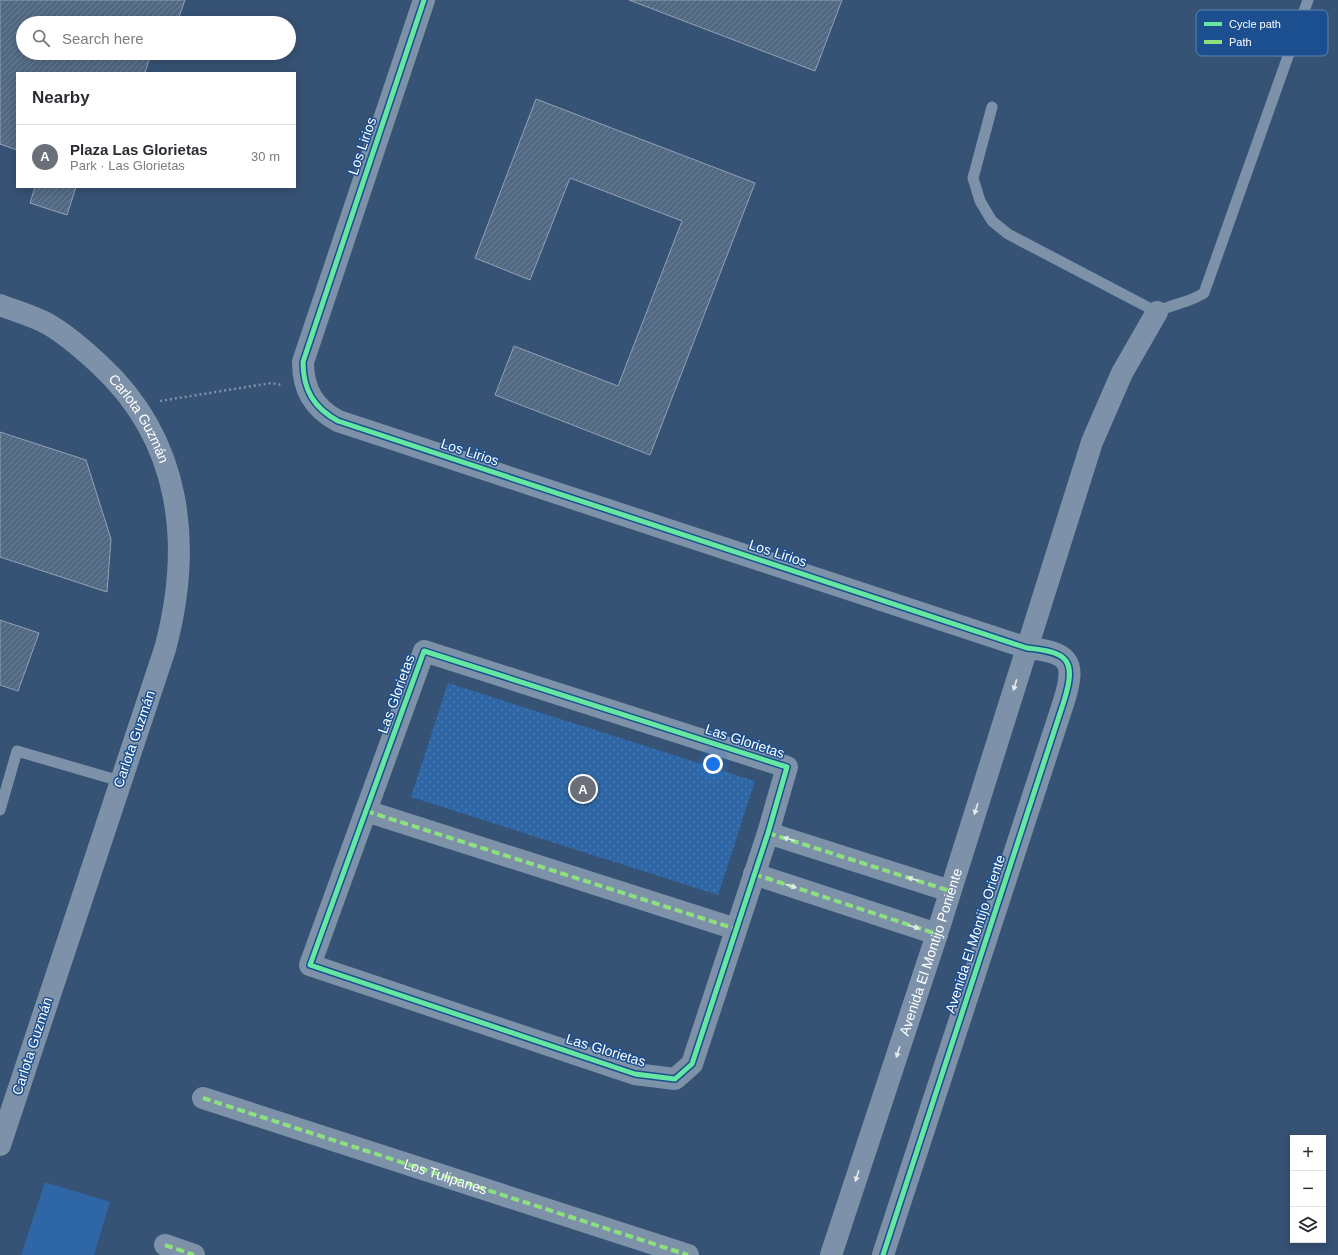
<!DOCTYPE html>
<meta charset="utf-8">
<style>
:root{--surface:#fff;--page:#f2f2f3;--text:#2b2b33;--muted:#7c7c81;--line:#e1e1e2;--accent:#6b6f79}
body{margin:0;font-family:Arial,sans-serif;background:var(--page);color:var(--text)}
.controls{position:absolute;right:12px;bottom:12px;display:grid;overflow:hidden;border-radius:0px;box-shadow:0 2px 10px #0003}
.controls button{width:36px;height:36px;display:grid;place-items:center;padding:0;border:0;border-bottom:1px solid var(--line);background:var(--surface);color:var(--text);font:20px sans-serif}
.you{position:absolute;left:713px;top:764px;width:14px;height:14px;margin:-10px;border:3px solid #fff;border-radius:50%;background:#1a73e8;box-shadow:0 0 0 6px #1a73e833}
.badge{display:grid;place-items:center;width:26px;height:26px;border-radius:50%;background:var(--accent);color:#fff;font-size:13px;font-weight:700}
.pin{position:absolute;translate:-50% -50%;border:2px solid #fff;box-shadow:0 1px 4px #0006}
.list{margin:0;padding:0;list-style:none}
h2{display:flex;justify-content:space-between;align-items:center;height:52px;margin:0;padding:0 16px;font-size:17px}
h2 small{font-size:13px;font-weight:400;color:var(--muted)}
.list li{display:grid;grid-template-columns:26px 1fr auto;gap:12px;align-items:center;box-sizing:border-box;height:64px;padding:0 16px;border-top:1px solid var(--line)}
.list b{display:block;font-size:15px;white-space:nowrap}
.list p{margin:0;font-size:13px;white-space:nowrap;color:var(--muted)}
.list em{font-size:13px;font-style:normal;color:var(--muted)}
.icon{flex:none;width:22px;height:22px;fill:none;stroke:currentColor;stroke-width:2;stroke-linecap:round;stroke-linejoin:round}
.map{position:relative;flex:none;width:1338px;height:1255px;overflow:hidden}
.search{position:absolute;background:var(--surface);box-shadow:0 2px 10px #0003;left:16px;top:16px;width:280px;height:44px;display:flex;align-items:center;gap:10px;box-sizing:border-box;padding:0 14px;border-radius:22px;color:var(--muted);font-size:15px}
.panel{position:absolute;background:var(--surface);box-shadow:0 2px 10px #0003;left:16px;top:72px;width:280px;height:116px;border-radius:0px}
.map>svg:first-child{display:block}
</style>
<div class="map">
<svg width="1338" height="1255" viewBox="0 0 1338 1255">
<defs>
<pattern id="park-dots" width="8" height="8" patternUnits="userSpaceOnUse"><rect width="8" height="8" fill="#2f66a5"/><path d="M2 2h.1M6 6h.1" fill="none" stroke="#4e7db2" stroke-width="1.8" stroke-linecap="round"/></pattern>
<pattern id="building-hatch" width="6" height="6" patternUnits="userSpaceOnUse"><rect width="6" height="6" fill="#526984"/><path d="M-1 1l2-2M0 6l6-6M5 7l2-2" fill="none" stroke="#6c8096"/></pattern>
</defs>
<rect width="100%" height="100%" fill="#365274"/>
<path fill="#2f66a5" d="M45 1182 110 1202 94 1255H21Z"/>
<path fill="url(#park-dots)" d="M448 683 755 781 718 895 411 797Z"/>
<path fill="url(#building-hatch)" stroke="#92a2b6" d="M0 0H185L177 23H23V53H151L145 73H17V150L0 144Z
M629 0H842L815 71Z
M536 99 755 183 650 455 495 395 514 346 618 386 682 221 570 178 530 280 475 258Z
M35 187H76L67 215 30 203Z
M0 432 86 460 111 539 107 592 0 557Z
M0 620 39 633 18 691 0 685Z"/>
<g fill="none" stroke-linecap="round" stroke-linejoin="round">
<path stroke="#7d92a8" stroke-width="2.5" stroke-dasharray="2 3" stroke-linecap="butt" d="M160 401 271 383 282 385"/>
<path stroke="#7d92a8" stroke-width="11" d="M992 107 973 178 980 201 992 221 1008 234 1157 312C1172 304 1189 303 1204 293L1308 0
M0 810 17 751 120 781"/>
<g stroke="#7d92a8" stroke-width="22">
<path d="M424 0 303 362C303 390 314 408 338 421L1027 648C1068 652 1077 660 1064 701L883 1255"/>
<path id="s1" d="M0 305C16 311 33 316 48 324 67 335 84 350 100 365 182 441 193 545 165 649L0 1145"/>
<path d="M424 651 787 767 768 833 692 1064 675 1079 635 1074 310 965Z"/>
<path d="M366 811 736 929"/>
<path d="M768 833 950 891"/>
<path d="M754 874 937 934"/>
<path d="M203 1098 688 1255"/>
<path d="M165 1245 194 1255"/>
<path id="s2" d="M831 1255 937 934 1092 442 1122 373 1157 312"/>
</g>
<g stroke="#8de07e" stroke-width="4" stroke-dasharray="8 4" stroke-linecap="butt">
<path d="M366 811 736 929"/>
<path d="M768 833 950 891"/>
<path d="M754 874 937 934"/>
<path id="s3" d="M203 1098 688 1255"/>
<path d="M165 1245 194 1255"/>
</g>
<defs>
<path id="cycleway" d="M424 0 303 362C303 390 314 408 338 421L1027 648C1068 652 1077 660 1064 701L883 1255
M424 651 787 767 768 833 692 1064 675 1079 635 1074 310 965Z"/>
</defs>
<use href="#cycleway" stroke="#1b4f8f" stroke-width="8"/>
<use href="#cycleway" stroke="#66e7a1" stroke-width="5"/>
</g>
<defs><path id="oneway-solid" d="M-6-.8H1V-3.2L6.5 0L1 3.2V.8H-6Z"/></defs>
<g fill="#e5e9ee">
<use href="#oneway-solid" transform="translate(1015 685) rotate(107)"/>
<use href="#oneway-solid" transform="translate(976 809) rotate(108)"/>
<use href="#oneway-solid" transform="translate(789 839) rotate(-162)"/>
<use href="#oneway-solid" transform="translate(913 879) rotate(-162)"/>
<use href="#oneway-solid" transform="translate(791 886) rotate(18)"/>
<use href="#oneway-solid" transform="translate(914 927) rotate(18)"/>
<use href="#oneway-solid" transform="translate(898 1052) rotate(108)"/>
<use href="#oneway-solid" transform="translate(857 1176) rotate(108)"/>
</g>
<g text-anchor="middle" stroke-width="3" stroke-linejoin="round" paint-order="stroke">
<g font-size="14" fill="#fff" stroke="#1b4f8f">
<text transform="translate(362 146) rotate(-71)" y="5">Los Lirios</text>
<text dy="5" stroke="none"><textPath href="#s1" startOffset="185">Carlota Guzmán</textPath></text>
<text transform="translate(470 452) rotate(18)" y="5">Los Lirios</text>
<text transform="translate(778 553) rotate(18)" y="5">Los Lirios</text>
<text transform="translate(396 694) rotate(-70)" y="5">Las Glorietas</text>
<text transform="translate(134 739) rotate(-71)" y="5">Carlota Guzmán</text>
<text transform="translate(745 741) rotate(18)" y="5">Las Glorietas</text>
<text transform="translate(975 934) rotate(-72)" y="5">Avenida El Montijo Oriente</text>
<text dy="5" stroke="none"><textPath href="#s2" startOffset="319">Avenida El Montijo Poniente</textPath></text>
<text transform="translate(32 1046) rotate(-72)" y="5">Carlota Guzmán</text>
<text transform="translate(606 1050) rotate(17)" y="5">Las Glorietas</text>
<text dy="5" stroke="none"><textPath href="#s3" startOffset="255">Los Tulipanes</textPath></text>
</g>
</g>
<rect x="1196" y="10" width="132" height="46" rx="6" fill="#1b4f8f" stroke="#5f84b1" stroke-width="1"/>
<rect x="1204" y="22" width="18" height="4" fill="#66e7a1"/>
<rect x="1204" y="40" width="18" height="4" fill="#8de07e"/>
<g font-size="11" fill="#fff">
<text x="1229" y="28">Cycle path</text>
<text x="1229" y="46">Path</text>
</g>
</svg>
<div class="controls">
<button>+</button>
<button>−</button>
<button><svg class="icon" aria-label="layers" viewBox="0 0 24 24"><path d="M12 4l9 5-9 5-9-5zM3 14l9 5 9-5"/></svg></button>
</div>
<div class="you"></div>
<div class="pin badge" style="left:583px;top:789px">A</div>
<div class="search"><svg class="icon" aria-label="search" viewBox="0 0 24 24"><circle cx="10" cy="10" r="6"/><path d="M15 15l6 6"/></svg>Search here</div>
<section class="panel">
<h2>Nearby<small></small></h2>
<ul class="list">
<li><span class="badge">A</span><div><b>Plaza Las Glorietas</b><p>Park · Las Glorietas</p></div><em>30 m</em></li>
</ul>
</section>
</div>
